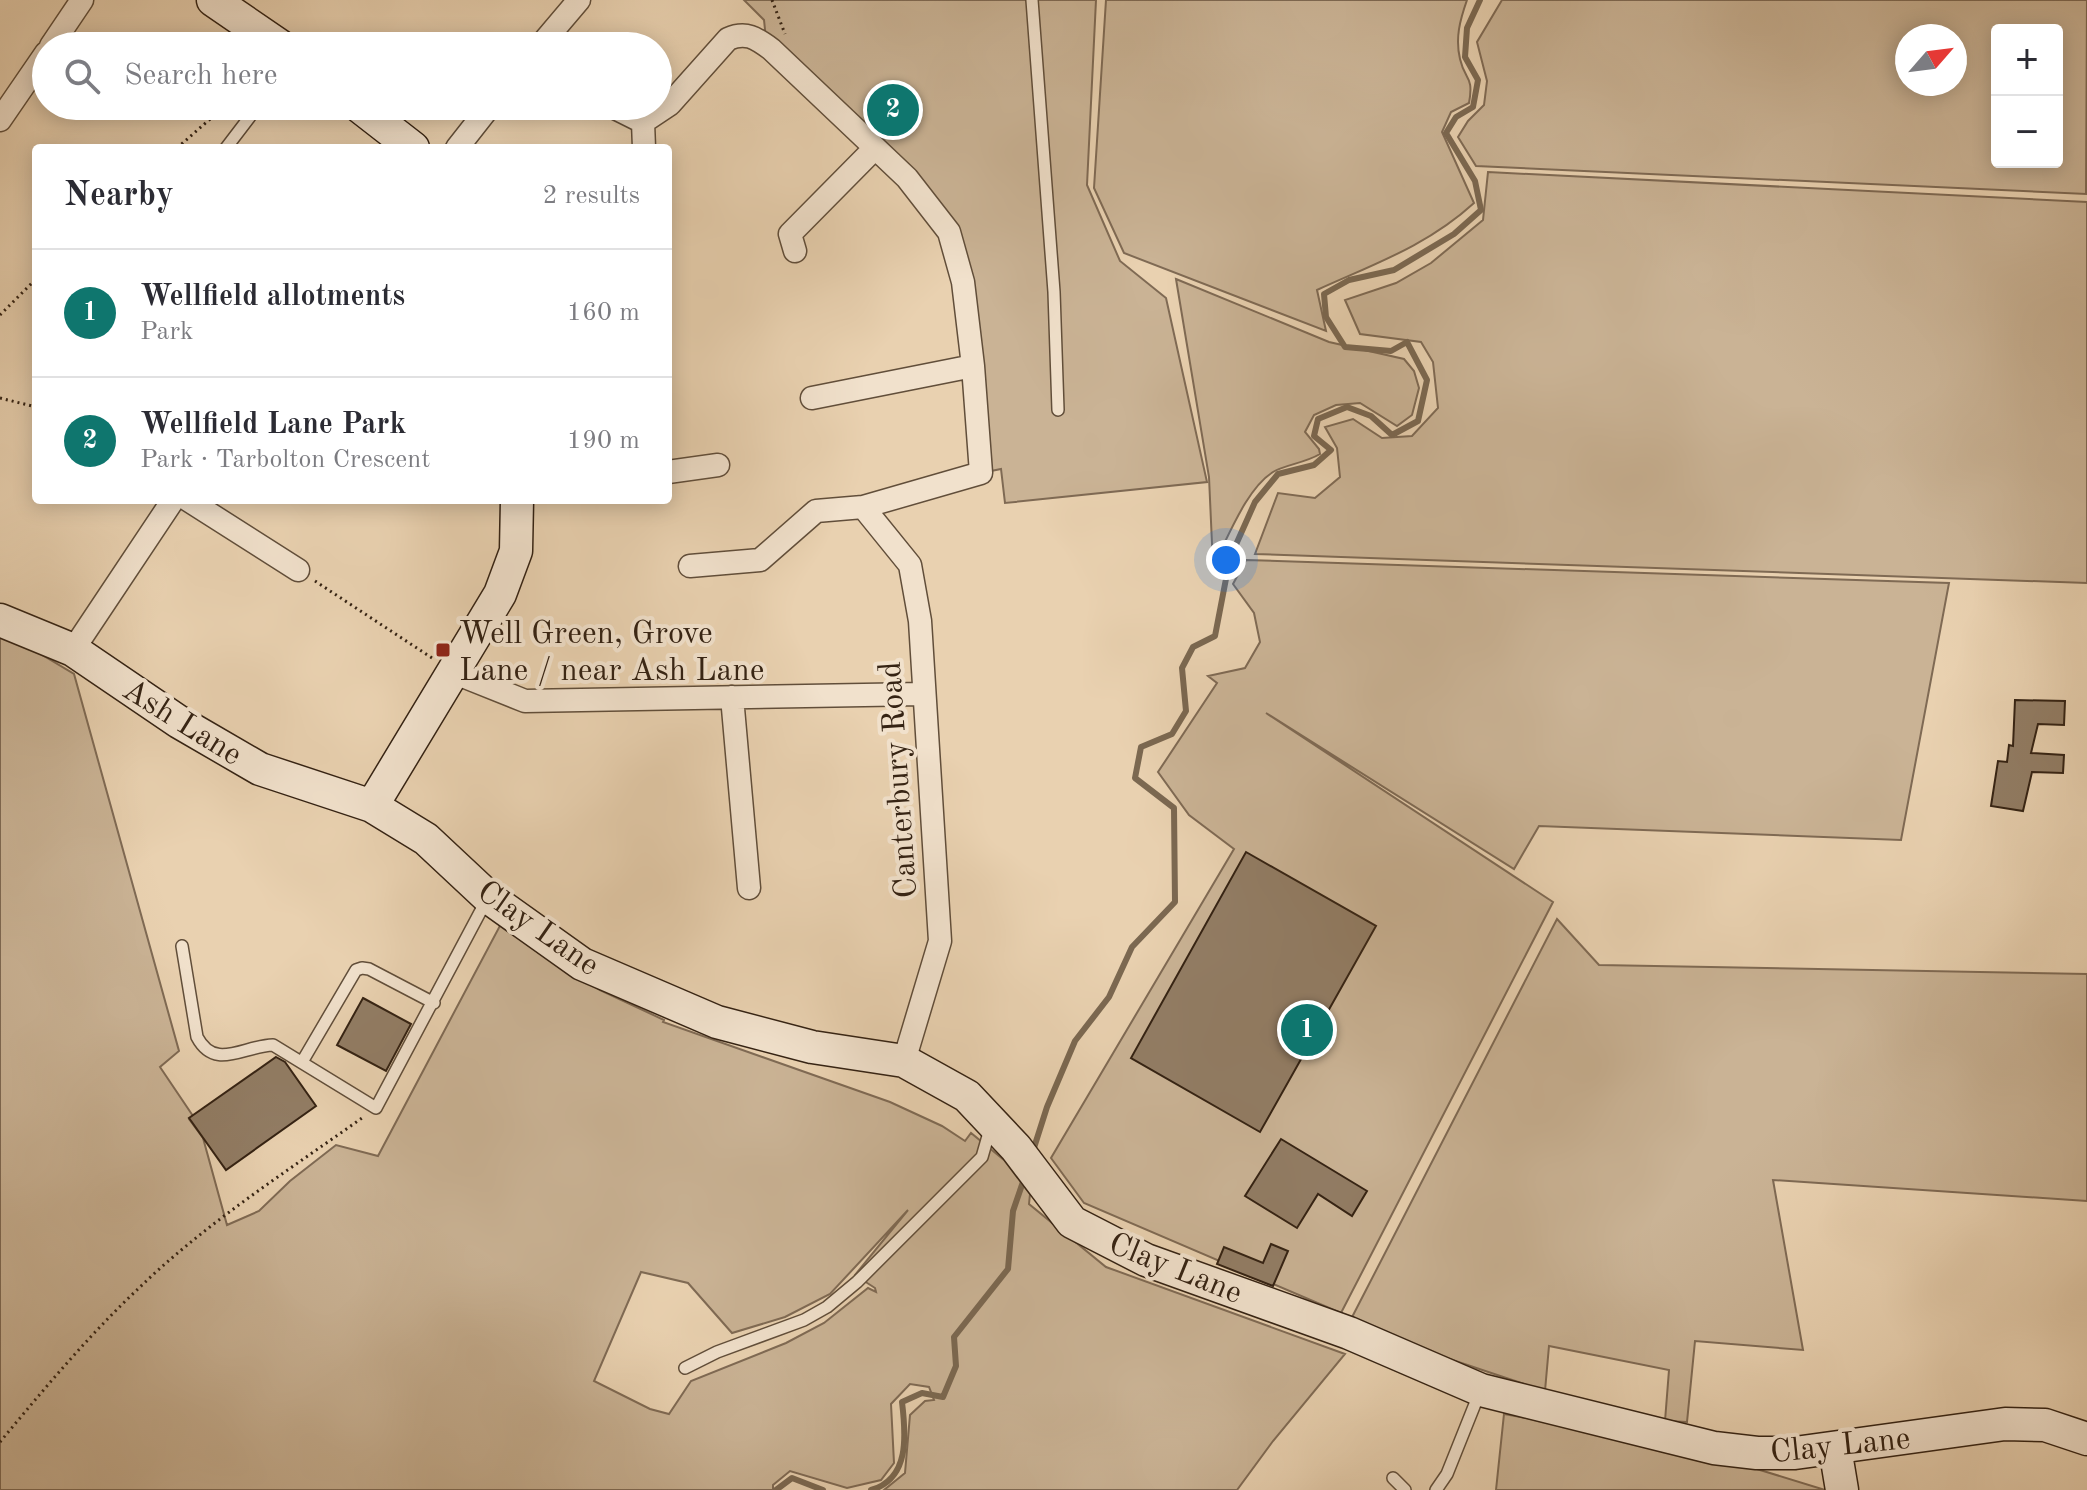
<!DOCTYPE html>
<meta charset="utf-8">
<style>
:root{--surface:#fff;--page:#f7f7f7;--text:#2b2b33;--muted:#7c7c81;--line:#e1e1e2;--accent:#0f766e}
body{margin:0;font-family:"Old Standard TT",serif;background:var(--page);color:var(--text)}
.controls{position:absolute;right:24px;top:24px;display:grid;overflow:hidden;border-radius:8px;box-shadow:0 4px 20px #0003}
.controls button{width:72px;height:72px;display:grid;place-items:center;padding:0;border:0;border-bottom:2px solid var(--line);background:var(--surface);color:var(--text);font:40px sans-serif}
.compass{position:absolute;left:1895px;top:24px;width:72px;height:72px;border-radius:50%;background:var(--surface);box-shadow:0 4px 20px #0003;rotate:62deg}
.you{position:absolute;left:1226px;top:560px;width:28px;height:28px;margin:-20px;border:6px solid #fff;border-radius:50%;background:#1a73e8;box-shadow:0 0 0 12px #1a73e833}
.badge{display:grid;place-items:center;width:52px;height:52px;border-radius:50%;background:var(--accent);color:#fff;font-size:26px;font-weight:700}
.pin{position:absolute;translate:-50% -50%;border:4px solid #fff;box-shadow:0 2px 8px #0006}
.list{margin:0;padding:0;list-style:none}
h2{display:flex;justify-content:space-between;align-items:center;height:104px;margin:0;padding:0 32px;font-size:34px}
h2 small{font-size:26px;font-weight:400;color:var(--muted)}
.list li{display:grid;grid-template-columns:52px 1fr auto;gap:24px;align-items:center;box-sizing:border-box;height:128px;padding:0 32px;border-top:2px solid var(--line)}
.list b{display:block;font-size:30px;white-space:nowrap}
.list p{margin:0;font-size:26px;white-space:nowrap;color:var(--muted)}
.list em{font-size:26px;font-style:normal;color:var(--muted)}
.icon{flex:none;width:44px;height:44px;fill:none;stroke:currentColor;stroke-width:2;stroke-linecap:round;stroke-linejoin:round}
.map{position:relative;flex:none;width:2087px;height:1490px;overflow:hidden}
.search{position:absolute;background:var(--surface);box-shadow:0 4px 20px #0003;left:32px;top:32px;width:640px;height:88px;display:flex;align-items:center;gap:20px;box-sizing:border-box;padding:0 28px;border-radius:44px;color:var(--muted);font-size:30px}
.panel{position:absolute;background:var(--surface);box-shadow:0 4px 20px #0003;left:32px;top:144px;width:640px;height:360px;border-radius:8px}
.map>svg:first-child{display:block}
</style>
<div class="map">
<svg width="2087" height="1490" viewBox="0 0 2087 1490">
<rect width="100%" height="100%" fill="#e9d1b0"/>
<filter id="stains"><feTurbulence type="fractalNoise" baseFrequency=".0025" numOctaves="4"/><feColorMatrix values="0 0 0 0 .2 0 0 0 0 .09 0 0 0 0 .02 0 0 0 .5 -.17"/></filter>
<radialGradient id="worn" r=".72"><stop offset=".6" stop-color="#630" stop-opacity="0"/><stop offset="1" stop-color="#630" stop-opacity=".3"/></radialGradient>
<path fill="#cab395" stroke="#7f6a54" stroke-width="2" fill-rule="evenodd" d="M744 0H1096L1087 185 1120 261 1166 298 1207 482 1005 503 1001 469 981 473 949 232 766 39 764 20Z
M1106 0H1467C1460 20 1455 38 1460 59 1465 81 1474 75 1469 103L1451 112 1442 132 1474 203C1427 246 1374 264 1317 290L1326 331 1124 253 1094 188Z
M1502 0H2087L2086 194 1476 166 1458 137 1468 121 1484 105 1487 81 1477 42ZM1997 30H2057V162H1997ZM1907 36H1955V84H1907Z
M1488 172 2087 202V583L1255 554 1278 493 1315 498 1340 477 1337 448 1325 427 1353 419 1382 438 1412 436 1438 408 1433 362 1421 342 1360 334 1345 300 1396 283 1431 263 1483 220Z
M1176 279 1329 342 1404 359 1414 371 1419 388 1412 415 1397 426 1360 403 1336 405 1314 415 1305 432 1319 449 1320 454C1305 463 1284 465 1273 472 1246 489 1228 538 1213 566L1209 477Z
M1246 560 1949 583 1901 840 1539 826 1514 869 1266 713 1553 902 1341 1313 1084 1203 1051 1158 1234 849 1189 815 1158 772 1217 683 1208 676 1245 668 1260 642 1254 613 1233 584Z
M0 635 22 643 74 674 179 1051 160 1067 193 1116 189 1119 203 1138 227 1225 259 1211 290 1181 336 1145 378 1156 503 920 540 952 600 990 664 1020 663 1022 890 1102 942 1126 965 1141 971 1133 1004 1160 1030 1194 1029 1204 1106 1267 1345 1354 1273 1441 1237 1490H884L905 1473 910 1415 925 1401 934 1400 929 1387 910 1384 891 1404 894 1463 881 1480 847 1488 790 1471 773 1485V1490H0ZM908 1210 855 1275 875 1288 876 1292 868 1288 824 1323 786 1343 691 1381 669 1414 650 1409 594 1381 641 1272 688 1283 732 1333 785 1317 830 1294Z
M1557 919 1599 965 2087 974V1201L1773 1180 1803 1350 1695 1341 1687 1422 1665 1421 1669 1370 1549 1346 1545 1391 1348 1325Z
M1504 1414 1682 1446 1825 1490H1496Z"/>
<g fill="none" stroke-linecap="round" stroke-linejoin="round">
<path stroke="#7b6851" stroke-width="6" d="M1032 1154 1047 1107 1075 1041 1109 997 1132 947 1175 902 1174 808 1135 778 1141 747 1172 734 1186 711 1182 668 1193 647 1215 636 1230 558 1255 502 1278 474 1314 465 1331 450 1314 436 1318 419 1347 407 1371 416 1392 435 1418 421 1427 380 1407 342 1391 351 1345 347 1326 317 1324 294 1349 280 1394 270 1454 234 1481 210 1475 181 1446 133 1456 117 1473 107 1478 80 1465 57 1467 28 1480 0
M776 1490 792 1478 823 1490
M871 1490C910 1479 906 1435 902 1402L922 1393 943 1397 956 1366 954 1337 1008 1269 1013 1211 1025 1176"/>
</g>
<path fill="#927d65" stroke="#342213" stroke-width="2" d="M2015 700 2065 701 2064 725 2038 724 2031 753 2064 755 2063 773 2032 772 2023 811 1991 806 1998 761 2007 762 2009 745 2013 746Z
M1246 852 1376 926 1260 1132 1131 1058Z
M363 998 411 1024 386 1071 337 1045Z
M276 1057 285 1062 316 1106 226 1170 189 1118Z
M1281 1139 1367 1191 1352 1216 1318 1194 1297 1228 1245 1196Z
M1271 1244 1288 1251 1273 1286 1217 1264 1224 1247 1263 1263Z"/>
<g fill="none" stroke-linecap="round" stroke-linejoin="round">
<defs>
<path id="lane" d="M1032 0 1054 292 1058 410
M226 148 258 106
M182 946 197 1037C215 1071 243 1046 273 1045L376 1108 486 901
M302 1062 356 970 362 968 369 969 434 1003
M685 1368 717 1352 804 1320 827 1307 857 1282 982 1157 990 1129
M1393 1478 1405 1490
M1436 1490 1447 1474 1479 1394"/>
<path id="street" d="M51 46 82 0
M540 46 579 0
M611 106 643 122 670 104 728 39C746 31 756 38 771 49L907 178 949 232 963 282 973 366 981 473 863 507 816 511 760 560 690 566
M0 120 46 53
M643 122 644 148
M457 148 490 106
M795 251 790 234 875 148
M812 398 973 366
M668 472 718 465
M188 500 298 570
M863 507 910 565 920 621 940 941 904 1061
M73 650 173 500
M455 673 525 701 922 694
M732 697 749 888"/>
<path id="secondary" d="M213 0 280 46
M359 106 413 148
M0 620 73 650 179 722 260 769 372 806 426 839 488 897 582 964 717 1022 812 1047 904 1061 967 1096 1016 1148 1072 1222 1146 1260 1349 1333 1481 1390 1714 1448 1757 1453H1795L2005 1424 2045 1425 2087 1439
M372 806 500 594 516 551 517 500
M1835 1448 1842 1490"/>
</defs>
<use href="#lane" stroke="#614e3a" stroke-width="14"/>
<use href="#street" stroke="#614e3a" stroke-width="25"/>
<use href="#secondary" stroke="#342213" stroke-width="35"/>
<path stroke="#342213" stroke-width="3" stroke-dasharray="2 4" stroke-linecap="butt" d="M772 0 785 34
M177 148 225 106
M0 315 36 279
M0 398 36 407
M315 581 432 658
M0 1442C44 1389 89 1335 139 1288 206 1223 286 1172 362 1118"/>
<use href="#lane" stroke="#f1e1cc" stroke-width="11"/>
<use href="#street" stroke="#f1e1cc" stroke-width="22"/>
<use href="#secondary" stroke="#f1e1cc" stroke-width="32"/>
</g>
<rect fill="#8f2418" stroke="#f1e1cc" stroke-width="3" x="435" y="642" width="16" height="16" rx="4"/>
<g text-anchor="middle" stroke-width="8" stroke-linejoin="round" paint-order="stroke">
<g font-size="32" fill="#342213" stroke="#f1e1cc" text-anchor="start">
<text x="459" y="643">Well Green, Grove<tspan x="459" dy="37">Lane / near Ash Lane</tspan></text>
</g>
<g font-size="32" fill="#342213" stroke="#f1e1cc">
<text transform="translate(183 721) rotate(32)" y="11">Ash Lane</text>
<text transform="translate(897 780) rotate(-94)" y="11">Canterbury Road</text>
<text transform="translate(539 927) rotate(35)" y="11">Clay Lane</text>
<text transform="translate(1176 1267) rotate(22)" y="11">Clay Lane</text>
<text transform="translate(1840 1444) rotate(-6)" y="11">Clay Lane</text>
</g>
</g>
<rect width="100%" height="100%" filter="url(#stains)"/>
<rect width="100%" height="100%" fill="url(#worn)"/>
</svg>
<div class="controls">
<button>+</button>
<button>−</button>
</div>
<svg class="compass" viewBox="-18 -18 36 36"><path d="M0-13l5 13h-10z" fill="#e53935"/><path d="M0 13l5-13h-10z" fill="#7c7c81"/></svg>
<div class="you"></div>
<div class="pin badge" style="left:1307px;top:1030px">1</div>
<div class="pin badge" style="left:893px;top:110px">2</div>
<div class="search"><svg class="icon" aria-label="search" viewBox="0 0 24 24"><circle cx="10" cy="10" r="6"/><path d="M15 15l6 6"/></svg>Search here</div>
<section class="panel">
<h2>Nearby<small>2 results</small></h2>
<ul class="list">
<li><span class="badge">1</span><div><b>Wellfield allotments</b><p>Park</p></div><em>160 m</em></li>
<li><span class="badge">2</span><div><b>Wellfield Lane Park</b><p>Park · Tarbolton Crescent</p></div><em>190 m</em></li>
</ul>
</section>
</div>
